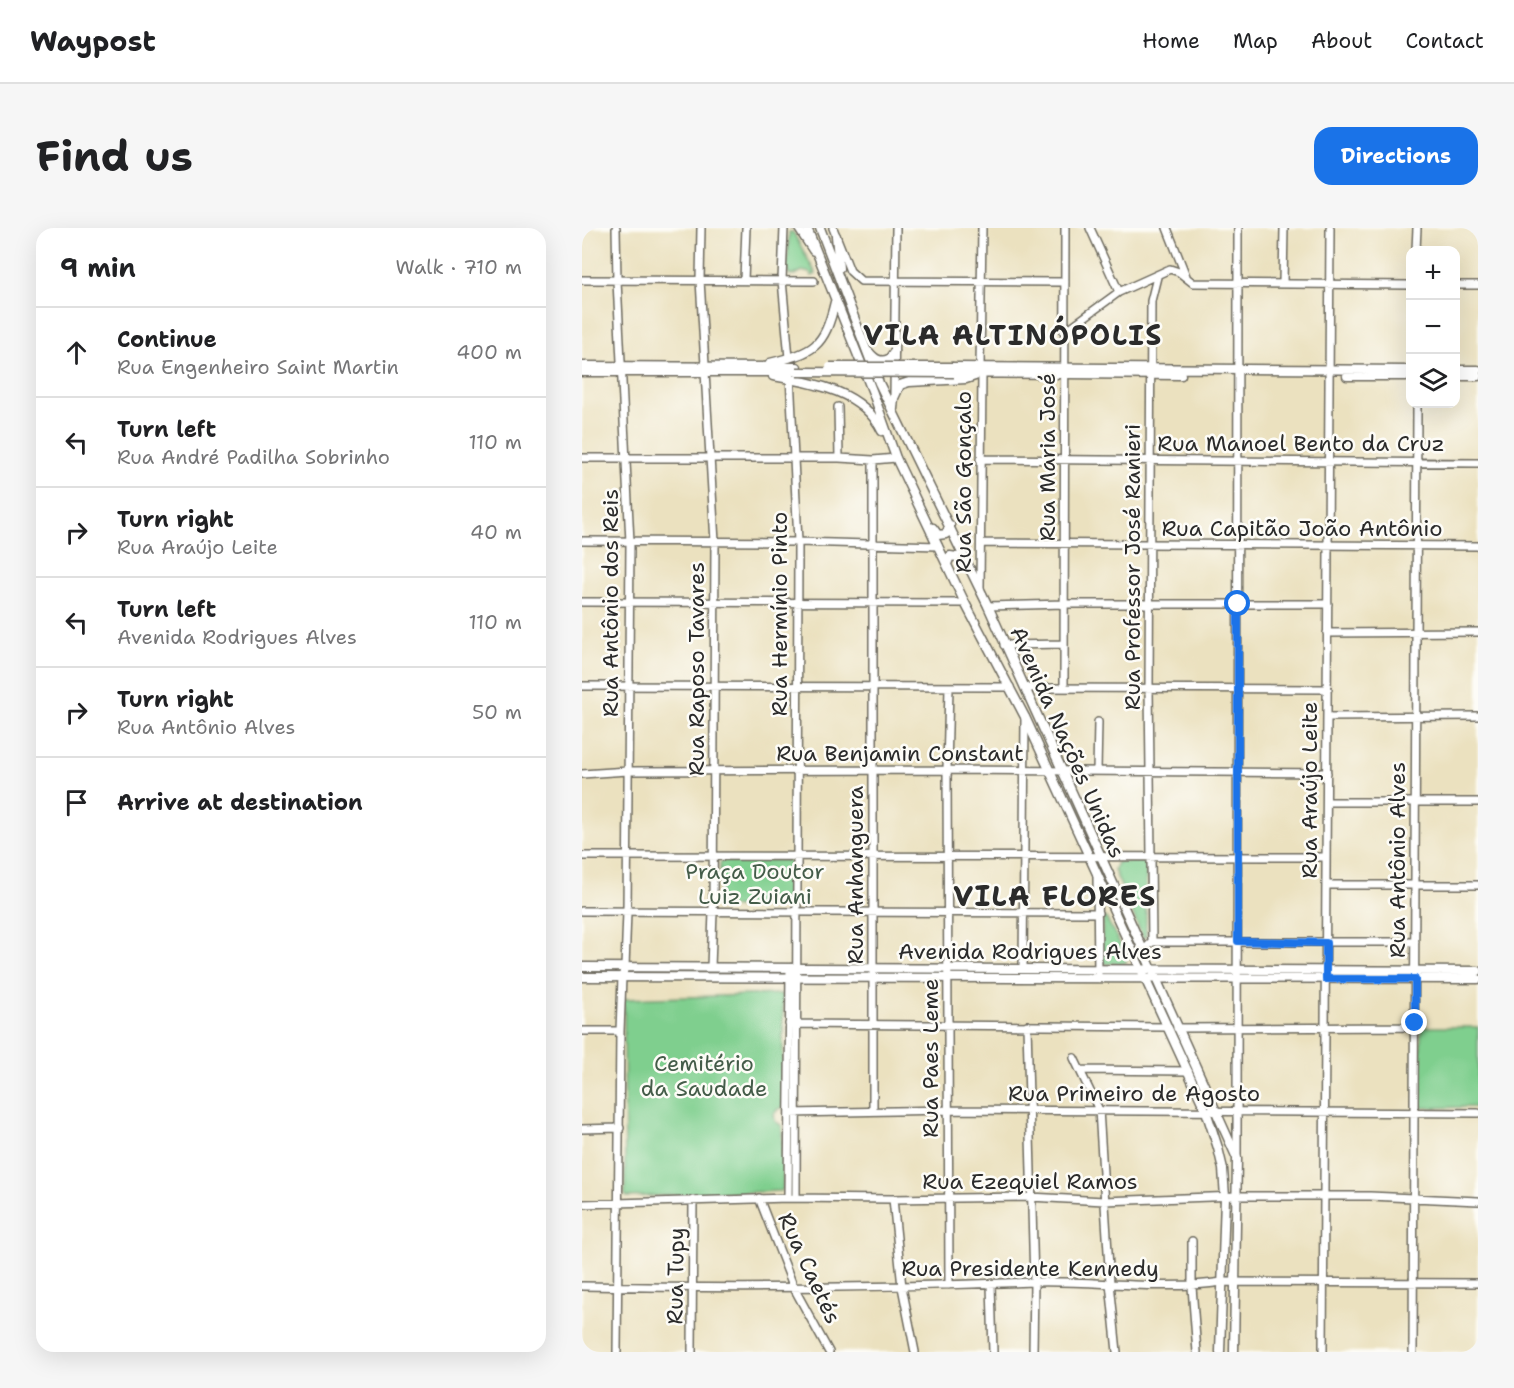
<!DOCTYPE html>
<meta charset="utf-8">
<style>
:root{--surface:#fff;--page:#f6f6f6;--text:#202124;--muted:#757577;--line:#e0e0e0;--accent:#1a73e8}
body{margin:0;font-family:"Shantell Sans",sans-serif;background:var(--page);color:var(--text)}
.controls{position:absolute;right:18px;top:18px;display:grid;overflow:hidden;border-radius:12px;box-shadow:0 6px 24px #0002}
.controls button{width:54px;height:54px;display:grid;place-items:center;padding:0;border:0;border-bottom:2px solid var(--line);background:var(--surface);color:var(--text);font:30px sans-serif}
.stop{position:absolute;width:18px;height:18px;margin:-14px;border:4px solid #1a73e8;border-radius:50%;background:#fff}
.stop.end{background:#1a73e8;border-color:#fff;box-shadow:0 2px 6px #0008}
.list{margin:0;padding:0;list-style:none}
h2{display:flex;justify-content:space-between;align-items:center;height:78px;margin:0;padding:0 24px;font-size:26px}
h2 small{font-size:20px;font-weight:400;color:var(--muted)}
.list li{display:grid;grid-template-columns:39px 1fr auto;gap:18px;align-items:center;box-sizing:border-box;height:90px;padding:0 24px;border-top:2px solid var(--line)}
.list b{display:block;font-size:22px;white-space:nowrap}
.list p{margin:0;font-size:20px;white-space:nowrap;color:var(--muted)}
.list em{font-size:20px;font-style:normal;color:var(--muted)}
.icon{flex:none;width:33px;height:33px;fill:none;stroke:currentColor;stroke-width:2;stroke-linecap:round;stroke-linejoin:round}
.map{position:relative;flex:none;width:896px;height:1124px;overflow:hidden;border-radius:18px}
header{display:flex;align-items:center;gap:36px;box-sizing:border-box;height:84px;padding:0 30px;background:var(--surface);border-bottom:2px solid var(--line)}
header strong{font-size:28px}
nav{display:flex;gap:33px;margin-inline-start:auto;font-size:21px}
.intro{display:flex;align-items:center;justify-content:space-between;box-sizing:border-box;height:144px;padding:0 36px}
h1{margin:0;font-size:42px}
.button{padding:15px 27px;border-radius:18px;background:var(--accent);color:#fff;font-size:21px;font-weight:700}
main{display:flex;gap:36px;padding:0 36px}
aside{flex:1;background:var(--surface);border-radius:18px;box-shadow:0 6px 24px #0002}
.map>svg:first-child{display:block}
</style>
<header>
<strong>Waypost</strong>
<nav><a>Home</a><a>Map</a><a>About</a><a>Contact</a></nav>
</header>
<div class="intro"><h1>Find us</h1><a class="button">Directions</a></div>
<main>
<aside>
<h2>9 min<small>Walk · 710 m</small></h2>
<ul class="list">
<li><svg class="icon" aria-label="ahead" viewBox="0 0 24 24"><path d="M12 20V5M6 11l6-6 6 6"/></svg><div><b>Continue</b><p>Rua Engenheiro Saint Martin</p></div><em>400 m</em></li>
<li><svg class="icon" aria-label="left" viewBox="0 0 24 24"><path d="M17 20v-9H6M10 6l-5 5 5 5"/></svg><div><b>Turn left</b><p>Rua André Padilha Sobrinho</p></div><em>110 m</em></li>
<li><svg class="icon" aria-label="right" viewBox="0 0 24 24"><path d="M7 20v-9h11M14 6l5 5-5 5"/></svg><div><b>Turn right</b><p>Rua Araújo Leite</p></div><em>40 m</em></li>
<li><svg class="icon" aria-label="left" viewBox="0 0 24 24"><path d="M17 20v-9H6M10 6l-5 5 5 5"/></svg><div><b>Turn left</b><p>Avenida Rodrigues Alves</p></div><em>110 m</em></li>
<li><svg class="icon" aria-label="right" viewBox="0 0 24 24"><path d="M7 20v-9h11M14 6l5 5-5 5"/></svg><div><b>Turn right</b><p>Rua Antônio Alves</p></div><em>50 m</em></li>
<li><svg class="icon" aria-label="arrive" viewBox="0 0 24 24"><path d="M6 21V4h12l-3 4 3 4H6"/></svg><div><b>Arrive at destination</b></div></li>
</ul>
</aside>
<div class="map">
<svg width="896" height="1124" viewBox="0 0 896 1124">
<rect width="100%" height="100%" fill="#fdfcf7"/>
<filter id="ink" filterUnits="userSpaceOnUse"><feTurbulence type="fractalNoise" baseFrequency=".0167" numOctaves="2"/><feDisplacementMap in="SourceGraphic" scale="12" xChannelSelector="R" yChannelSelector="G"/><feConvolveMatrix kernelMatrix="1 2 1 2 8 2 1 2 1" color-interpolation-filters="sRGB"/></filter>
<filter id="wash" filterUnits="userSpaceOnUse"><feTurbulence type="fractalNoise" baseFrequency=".008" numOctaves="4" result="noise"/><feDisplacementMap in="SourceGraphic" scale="24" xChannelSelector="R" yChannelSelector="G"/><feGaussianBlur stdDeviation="1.35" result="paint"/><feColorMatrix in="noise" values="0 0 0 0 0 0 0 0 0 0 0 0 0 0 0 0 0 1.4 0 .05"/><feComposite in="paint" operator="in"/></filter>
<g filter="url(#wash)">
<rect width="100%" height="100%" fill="#ebe1bf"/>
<path fill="#7fcf8e" stroke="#557d5c" stroke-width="1.5" d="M207 4H211L234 46 230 48 228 45 220 43 213 47H208L205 43Z
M143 632H204L208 634V674L205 678 142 679 138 675V635Z
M535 634H562L564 638V709L561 710 559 705 532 642Z
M521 689 524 690 545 728 544 735 524 736 519 732Z
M199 766 201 768V880L196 881 192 886 193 893 200 898 201 961 199 963 45 969 43 967 42 771Z
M844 799H896V879L840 880 838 876 839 802Z"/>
</g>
<g filter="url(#ink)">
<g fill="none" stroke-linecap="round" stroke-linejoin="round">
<defs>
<path id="minor" d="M34 0 35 53 48 314 45 684 43 739 40 749 38 803 35 1124
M119 0 118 52 123 137
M202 0 200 52 207 130
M216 0 231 23
M251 0 268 43 279 53 483 54
M508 0 537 64
M585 0 604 48
M834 22 835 0
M0 52 232 53
M162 52 164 0
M701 55 702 0
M874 57H896
M482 104 537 64 588 41 597 44 611 55 828 57
M398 139 400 0
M123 144 133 314 131 684 129 739
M208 147 216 314 214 970
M312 168 314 0
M256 179 257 230
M0 230H257L291 232 314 230
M398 231 896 235
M0 313 216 314 356 318
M399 315 896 318
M398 360 400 146
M0 374 383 375
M406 378 482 376H746
M745 405 896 404
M422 417 482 416
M0 458 428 459
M367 459 365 542 367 1057
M482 459 483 0
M443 460 746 461
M745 489 896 488
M515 543 516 494
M0 546 46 543 365 542 745 545
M745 574H896
M0 628 744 629
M515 647 516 747
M745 657H896
M0 683 516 685
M570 714H833
M561 723 570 714 567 459 569 73 575 49
M441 741 443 489
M207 796 585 799
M445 797 452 1054 451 1124
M595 800 833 799
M0 803H38
M492 830 517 882 528 1055 535 1124
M498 842 606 843
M291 883V232
M208 885 366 882 896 885
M0 901 38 900
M655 927 656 0
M177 970 212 1060 247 1124
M206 970 208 740
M311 971 320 1059 333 1124
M0 976 206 970 311 971 448 969 522 973 655 968H788L896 973
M610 1013V1059L615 1124
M409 1057 411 1124
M0 1058C150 1061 300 1060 451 1054 514 1052 578 1063 641 1054L896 1055
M110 1124 111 972
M741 1124 748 0
M831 1124 835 176"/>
<path id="major" d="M225 0 291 165 314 230 383 375 443 489 624 883 636 920 641 941 643 969 638 1124
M238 0 297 155 406 378 655 930 652 1124
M254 8 257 40
M287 124C293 131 298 135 307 131L312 124
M188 135C232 124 242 120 253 74
M0 138 215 139
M371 139 828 142
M874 142H896
M0 144H208
M372 145 599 147
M191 148C231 155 280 162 300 203
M765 148H828
M874 148H896
M311 181 312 170 318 157 327 154 384 151 393 148
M351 300 356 307 364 306 368 297
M365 336 368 328 382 330
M0 739 896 743
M0 749 896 751"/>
</defs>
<use href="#minor" stroke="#6e6b5f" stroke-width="10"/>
<use href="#major" stroke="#6e6b5f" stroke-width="11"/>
<use href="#minor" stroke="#fff" stroke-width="7"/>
<use href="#major" stroke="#fff" stroke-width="8"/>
<defs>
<path id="major-bridge" d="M248 139H371
M215 144 372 145"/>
</defs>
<use href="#major-bridge" stroke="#6e6b5f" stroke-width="11" stroke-linecap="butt"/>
<use href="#major-bridge" stroke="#fff" stroke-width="8"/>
</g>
</g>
<g fill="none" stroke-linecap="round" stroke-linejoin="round" filter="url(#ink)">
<path stroke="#1a73e8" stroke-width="8" d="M656 376V713L744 715V751H833V795"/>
</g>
<g text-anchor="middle" stroke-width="5" stroke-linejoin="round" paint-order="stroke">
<g font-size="22" fill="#2b2b2b" stroke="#fdfcf7">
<text x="719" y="223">Rua Manoel Bento da Cruz</text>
<text transform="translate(465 229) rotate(-90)" y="8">Rua Maria José</text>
<text transform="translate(381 254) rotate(-90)" y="8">Rua São Gonçalo</text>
<text x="720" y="308">Rua Capitão João Antônio</text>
<text transform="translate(550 339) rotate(-90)" y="8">Rua Professor José Ranieri</text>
<text transform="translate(28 375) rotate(-90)" y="8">Rua Antônio dos Reis</text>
<text transform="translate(197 386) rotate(-90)" y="8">Rua Hermínio Pinto</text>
<text transform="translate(114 441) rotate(-90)" y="8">Rua Raposo Tavares</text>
<text transform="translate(486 514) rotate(66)" y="8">Avenida Nações Unidas</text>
<text x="318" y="533">Rua Benjamin Constant</text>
<text transform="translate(727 562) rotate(-90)" y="8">Rua Araújo Leite</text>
<text transform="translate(815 632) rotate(-90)" y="8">Rua Antônio Alves</text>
<text transform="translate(273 647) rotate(-90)" y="8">Rua Anhanguera</text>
<text x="448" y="731">Avenida Rodrigues Alves</text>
<text transform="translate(348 830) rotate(-90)" y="8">Rua Paes Leme</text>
<text x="552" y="873">Rua Primeiro de Agosto</text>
<text x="448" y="961">Rua Ezequiel Ramos</text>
<text transform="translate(228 1040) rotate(65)" y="8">Rua Caetés</text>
<text x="448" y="1048">Rua Presidente Kennedy</text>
<text transform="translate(93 1048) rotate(-89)" y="8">Rua Tupy</text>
</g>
<g font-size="22" fill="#445c49" stroke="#fdfcf7">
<text x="173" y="651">Praça Doutor<tspan x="173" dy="25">Luiz Zuiani</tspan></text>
<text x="122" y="843">Cemitério<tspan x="122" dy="25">da Saudade</tspan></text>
</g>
<g font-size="28" font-weight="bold" letter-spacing="1.5" fill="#2b2b2b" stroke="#fdfcf7">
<text x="431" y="117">VILA ALTINÓPOLIS</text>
<text x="473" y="678">VILA FLORES</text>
</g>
</g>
</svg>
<div class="controls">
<button>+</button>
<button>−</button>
<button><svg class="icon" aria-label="layers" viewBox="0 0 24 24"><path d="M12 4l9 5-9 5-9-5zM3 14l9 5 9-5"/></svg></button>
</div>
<div class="stop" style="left:656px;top:376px"></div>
<div class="stop end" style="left:833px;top:795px"></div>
</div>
</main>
